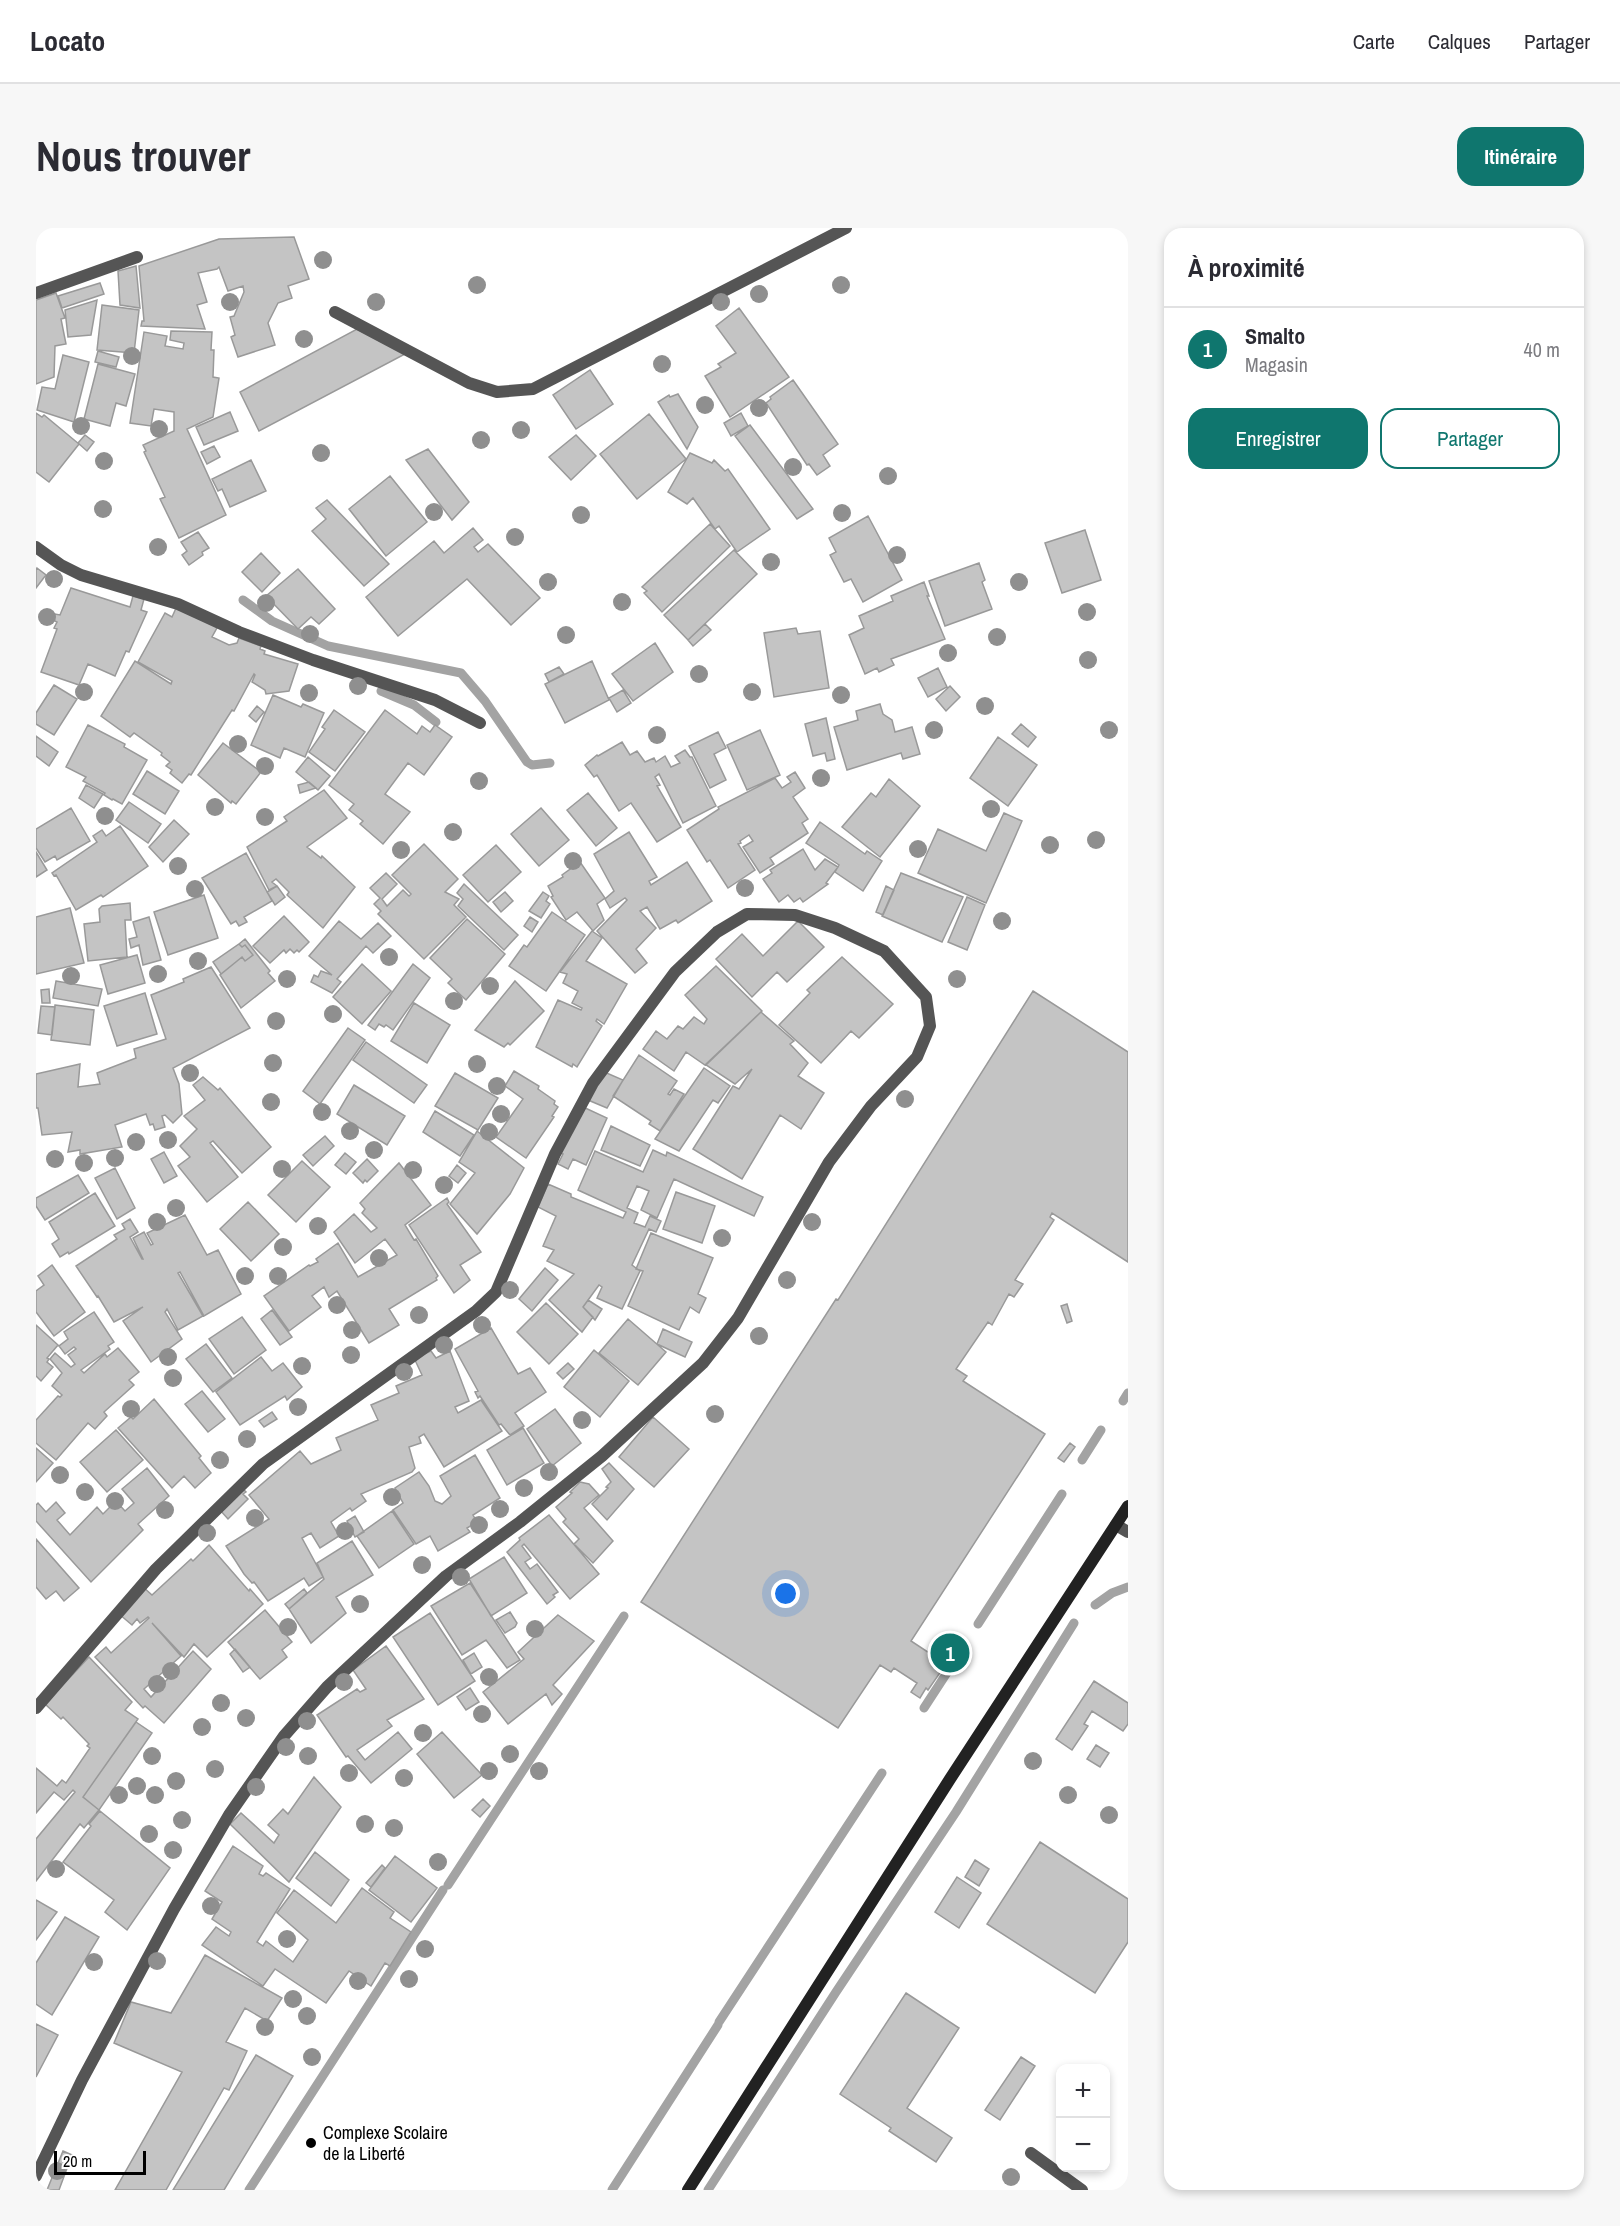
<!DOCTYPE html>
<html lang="fr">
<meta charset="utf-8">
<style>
:root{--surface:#fff;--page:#f7f7f7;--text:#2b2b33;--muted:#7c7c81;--line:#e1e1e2;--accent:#0f766e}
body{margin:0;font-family:"Archivo Narrow",sans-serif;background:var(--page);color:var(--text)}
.controls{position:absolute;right:18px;bottom:18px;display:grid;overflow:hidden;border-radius:12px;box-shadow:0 3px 9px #0003}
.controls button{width:54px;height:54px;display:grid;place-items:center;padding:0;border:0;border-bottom:2px solid var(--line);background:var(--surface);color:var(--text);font:30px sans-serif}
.scale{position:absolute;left:18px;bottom:15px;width:92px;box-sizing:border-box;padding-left:6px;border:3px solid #000;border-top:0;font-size:16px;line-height:21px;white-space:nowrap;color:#000;-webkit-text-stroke:4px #fff;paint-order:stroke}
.you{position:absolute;left:750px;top:1366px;width:21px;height:21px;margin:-15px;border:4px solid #fff;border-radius:50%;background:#1a73e8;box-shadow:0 0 0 9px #1a73e833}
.badge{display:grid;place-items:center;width:39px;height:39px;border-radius:50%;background:var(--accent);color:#fff;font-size:20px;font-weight:700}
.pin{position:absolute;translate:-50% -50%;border:3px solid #fff;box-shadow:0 2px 6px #0006}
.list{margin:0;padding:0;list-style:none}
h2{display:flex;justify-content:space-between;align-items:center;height:78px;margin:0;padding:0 24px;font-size:26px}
h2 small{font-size:20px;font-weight:400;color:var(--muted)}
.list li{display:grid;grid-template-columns:39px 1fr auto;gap:18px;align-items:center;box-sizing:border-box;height:84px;padding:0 24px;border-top:2px solid var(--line)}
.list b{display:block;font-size:22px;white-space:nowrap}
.list p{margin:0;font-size:20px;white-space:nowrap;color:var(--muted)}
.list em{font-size:20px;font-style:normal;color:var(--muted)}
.actions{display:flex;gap:12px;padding:18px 24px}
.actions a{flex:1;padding:14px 0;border:2px solid var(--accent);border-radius:18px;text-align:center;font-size:21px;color:var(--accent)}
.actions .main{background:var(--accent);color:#fff}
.map{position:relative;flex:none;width:1092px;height:1962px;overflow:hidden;border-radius:18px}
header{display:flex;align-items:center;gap:36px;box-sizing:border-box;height:84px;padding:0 30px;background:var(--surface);border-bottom:2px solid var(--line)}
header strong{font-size:28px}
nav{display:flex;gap:33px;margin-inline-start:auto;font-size:21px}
.intro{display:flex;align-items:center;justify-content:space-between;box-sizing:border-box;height:144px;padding:0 36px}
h1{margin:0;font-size:42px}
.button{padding:15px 27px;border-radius:18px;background:var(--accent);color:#fff;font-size:21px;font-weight:700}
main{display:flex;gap:36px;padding:0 36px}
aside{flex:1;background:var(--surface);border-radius:18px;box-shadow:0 3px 9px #0003}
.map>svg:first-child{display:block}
</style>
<header>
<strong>Locato</strong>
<nav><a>Carte</a><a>Calques</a><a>Partager</a></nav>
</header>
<div class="intro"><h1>Nous trouver</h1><a class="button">Itinéraire</a></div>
<main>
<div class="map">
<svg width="1092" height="1962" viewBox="0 0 1092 1962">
<rect width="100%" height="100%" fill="#fff"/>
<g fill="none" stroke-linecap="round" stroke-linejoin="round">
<path stroke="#a3a3a3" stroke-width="9" d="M207 372 236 393 292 418 425 445 449 473 491 534 496 537 514 535
M345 463 378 477 400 494
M1087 1173 1092 1165
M1046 1232 1065 1202
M1059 1377 1076 1365 1092 1359
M942 1396 1026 1266
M888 1480 916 1437
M412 1657 588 1388
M683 1794 846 1545
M213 1962 407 1662
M576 1962 682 1797
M672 1962 800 1764 920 1584 1038 1395"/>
</g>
<path fill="#c4c4c4" stroke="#999" stroke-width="1.5" d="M258 9 273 51 252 58 256 70 242 75 232 95 239 117 202 129 195 109 199 107 194 89 198 88 208 64 207 58 192 63 183 39 181 41 162 45 171 74 161 77 169 101 105 98 106 93H108L103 38 183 11Z
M100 38 104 80 84 77 82 43Z
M64 55 68 66 26 80 22 68Z
M20 65 29 90 25 91 30 116 19 118 18 149 0 156V72Z
M61 72 55 107 32 109 29 82Z
M66 77 103 82 98 125 61 122Z
M703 80 753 149 694 189 669 148 685 139 682 136 700 125 680 98Z
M321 101 369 126 223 203 204 164Z
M135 103 176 104 175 122H178L177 149 183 150 177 189 151 201 190 287 143 310 124 271 129 269 108 224 110 223 107 217 138 203V184L118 181 115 198 94 195 108 104 131 108 129 118 147 121 148 115 134 112Z
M62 123 83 129 80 139 59 134Z
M27 127 53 134 38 194 1 182 6 159 19 161Z
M62 136 99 146 90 178 80 175 74 198 48 191Z
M554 142 577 176 540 201 517 167Z
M757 152 802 216 787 227 794 238 781 247 773 236 771 237 730 175 735 171 734 169Z
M642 166 662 199 651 221 622 174 633 167 634 169Z
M194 184 202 203 168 217 160 199Z
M0 185 6 189 8 187 43 216 13 254 0 244Z
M705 185 712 198 695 208 688 195Z
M613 186 650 231 601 271 564 226Z
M714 197 777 281 761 291 699 208Z
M49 207 58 214 51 223 42 215Z
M540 207 560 228 535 252 513 229Z
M178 218 184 229 171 236 165 224Z
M392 221 433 274 416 292 370 232Z
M654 225 676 235 678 232 689 243 692 241 734 301 701 324 683 298 679 301 657 270 651 276 632 264Z
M215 232 230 263 194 279 186 261 182 263 176 251Z
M354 248 391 294 350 328 313 281Z
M291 272 353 336 328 358 276 303 290 291 280 280Z
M832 288 866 352 827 374 815 351 808 354 794 327 800 324 793 310Z
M674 296 694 318 626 384 608 365 611 363 606 359Z
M437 300 447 312 438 319 442 324 452 316 504 370 475 397 431 351 362 408 330 369 398 313 408 325Z
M1049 302 1065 352 1026 365 1009 315Z
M162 304 173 320 166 324 167 327 153 337 146 327 151 323 145 314Z
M698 322 721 346 652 412 628 387Z
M225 325 244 345 226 364 206 344Z
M943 335 949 352 946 354 956 381 909 398 893 353Z
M1 340 10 347 0 360V342Z
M262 341 299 381 283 396 275 389 262 401 230 368Z
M888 354 893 368H891L909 411 855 431 858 437 843 444 841 440 829 446 813 407 828 400 823 388 857 373 855 368Z
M35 360 94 379 97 368 108 371 105 382 111 384 93 424 90 423 79 448 52 436 43 457 5 444 21 401 18 400 21 394 17 392 19 386 24 387Z
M141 378 182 398 176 409 193 417 201 415 203 410 225 418 224 421 229 423 228 426 262 436 253 463 230 466 229 462 216 454 219 447 218 446 198 483 196 482 155 547 153 546 146 555 134 545 136 542 130 538 134 534 125 527 126 525 98 505 94 509 65 488 99 433 135 456 136 453 102 434 129 385 136 389Z
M669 396 675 402 657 418 652 412Z
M760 400 762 406 784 403 793 460 738 469 728 405Z
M619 415 637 444 597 473 576 446Z
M556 433 573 472 529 495 509 456Z
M523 439 528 446 513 454 509 446Z
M902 440 911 459 892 469 882 450Z
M18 457 41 471 18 507 0 496V485Z
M914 458 924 469 910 483 900 471Z
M587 462 595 475 581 484 573 470Z
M237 467 265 479 267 476 288 485 269 529 248 520 244 530 215 517Z
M844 476 847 486 856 492 859 504 876 499 884 526 867 531 865 525 811 542 798 499 822 492 820 483Z
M221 478 228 484 220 494 213 488Z
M298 482 329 504 299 543 273 524 289 501 286 499Z
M349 482 381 506 386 498 394 504 399 497 416 509 388 547 372 535 349 566 374 584 347 616 324 596 327 593 313 582 318 576 293 557Z
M790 490 799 531 791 533 789 525 777 528 769 496Z
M985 496 1000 509 992 519 976 506Z
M52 497 89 516 88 519 111 532 86 576 77 571 76 572 68 567 69 565 47 553 50 549 30 539Z
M724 502 744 547 711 562 691 517Z
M682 504 690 520 678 526 690 552 674 560 653 518Z
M0 508 22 524 13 538 0 528Z
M962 509 1001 537 972 578 934 550Z
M586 514 594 527 601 523 609 534 618 530 620 534 629 528 635 539 644 535 639 528 649 522 654 529H656L680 578 647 595 623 546 619 549 624 557 621 558 645 599 621 614 595 575 583 583 561 547 558 549 549 537 561 527 562 528Z
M187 515 225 544 200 576 196 573 195 575 162 547Z
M272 529 294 548 282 562 260 544Z
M111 543 143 563 129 586 97 566Z
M759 544 769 560 757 569 772 591 766 595 772 605 734 630 738 636 724 645 707 619 717 613 713 607 704 613 705 615 702 616 719 642 692 660 674 632 671 634 651 602 683 581 682 579 739 550 746 560 755 554 751 549Z
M853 551 884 578 844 629 806 599 835 565 840 569Z
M273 554 280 560 264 565 262 557Z
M50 557 67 566 58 580 43 570Z
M288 562 311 590 271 619 285 630 286 628 319 659 287 700 251 667 253 664 240 651 236 654 241 658 233 662 211 619 251 593 248 589Z
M552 565 581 600 560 618 531 582Z
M93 574 125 596 112 615 80 592Z
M35 580 54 613 21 632 19 628 9 634 0 620V601Z
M505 580 533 612 503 638 475 606Z
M968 585 986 593 950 675 882 645 902 601 950 623Z
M138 592 153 606 127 634 113 619Z
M784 594 829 626 831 623 846 633 827 663 799 644 803 637 770 615Z
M84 598 112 638 67 669 65 667 40 682 20 647 18 648 16 645 61 614 57 608 66 602 70 608Z
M593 604 621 649 613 653 615 657 651 634 676 673 642 695 640 692 624 701 611 679 604 683 620 700 600 721 611 735 599 745 561 703 591 672 589 670 574 680 569 671 578 663 558 626Z
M388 616 422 651 409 664 423 671 418 677 430 689 388 731 342 686 345 683 338 676 344 670 334 660 350 645 361 656 346 671 351 678 367 662 373 668 375 666 356 647Z
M460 617 485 644 452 674 427 647Z
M767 621 779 642 789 631 802 639 790 655 792 656 767 674 764 670 758 674 752 667 743 674 727 651 736 645 734 642Z
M0 624 11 642 0 649Z
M210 625 236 673 208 689 211 694 203 698 200 693 195 696 166 650Z
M544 634 569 670 561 676 568 692 557 703 541 684 530 692 515 669 517 668 512 658 527 649 526 647Z
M865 645 927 669 906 714 846 688Z
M428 656 482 707 468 722 422 678 427 671 421 665Z
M241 658 249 669 239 677 231 664Z
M850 658 858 662 847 687 840 684Z
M469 664 477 673 465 684 457 674Z
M507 664 513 668 510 673 514 676 505 690 493 683Z
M168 667 182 710 132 727 118 684Z
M931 669 949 677 931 722 912 714Z
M94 675 95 692H89L91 729 52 733 48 696 64 694 63 681 66 678Z
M34 680 48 735 0 746V689Z
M516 684 549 707 510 763 473 738 488 717 491 719Z
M248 688 273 714 263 724 261 722 258 725 254 721 250 725 248 722 234 735 217 718Z
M113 689 125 732 107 737 103 717 95 720 93 711 101 709 97 694Z
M494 689 502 694 496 704 488 698Z
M431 691 469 726 430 772 412 755 416 751 394 730Z
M303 693 325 711 342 695 355 708 337 725 330 718 301 751 305 754 296 765 275 754 278 747 282 749 285 743 296 747 273 728Z
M762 693 788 719 751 754 741 744 716 769 680 731 706 706 727 728Z
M556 703 566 710 550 733 591 756 568 796 561 791 560 793 566 798 541 839 537 836 536 839 500 819 522 772 545 782 546 780 536 775 542 763 527 755 531 746 524 744Z
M209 711 234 743 232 745 239 753 205 780 184 747 206 729 209 733 217 727 209 717 206 719 203 716Z
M203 716 206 719 209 717 217 727 209 733 206 729 185 746 177 734Z
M101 727 109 755 72 766 64 737Z
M806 729 857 776 823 810 815 803 785 835 743 797 774 765 771 762Z
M326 736 355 763 326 796 297 769Z
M377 736 394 750 357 802 350 797 348 799 343 796 339 802 332 797Z
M680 738 726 783 669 837 650 824 638 843 607 821 620 803 631 811 642 798 647 801 658 789 668 796 671 791 649 767Z
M175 739 214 800 137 840 143 856 146 886 137 895 129 887 126 888 129 899 119 902 117 896 114 897 110 886 79 897 86 919 44 926V922L32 924 36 904 6 907 2 880H0V846L44 836 42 859 64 856 61 845 100 830 98 821 130 811 115 767 148 754 147 751Z
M20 753 66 761 62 778 17 770Z
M479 753 508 783 474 817 472 815 468 819 439 802Z
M13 761 14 775H6L5 762Z
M997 763 1092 824V1034L1016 985 1014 989 1018 992 979 1052 987 1056 978 1069 973 1066 956 1097 952 1094 920 1141 931 1148 927 1153 1009 1206 875 1413 910 1436 892 1462 890 1460 884 1470 875 1464 881 1455 858 1440 855 1444 844 1437 802 1500 605 1374 800 1071 802 1072Z
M109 765 121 806 81 818 68 778Z
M378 775 414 797 391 835 355 813Z
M19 777 58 782 54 817 15 812Z
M5 778 19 779 16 807 2 805Z
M725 784 758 813 754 816 772 835 762 848 788 865 765 901 744 887 706 951 657 921 697 858 703 861 716 841 699 856 670 837Z
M312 800 329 812 284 876 267 863Z
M330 814 391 857 378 875 317 832Z
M603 827 641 853 632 866 634 867 638 861 648 866 624 903 613 896 615 893 577 868Z
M668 840 694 858 682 875 677 872 643 923 619 911Z
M478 843 503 858 502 861 519 873 518 876 522 879 516 888 518 889 490 930 460 909 487 871 469 858Z
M566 843 587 852 571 880 552 872Z
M419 845 462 870 442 902 399 878Z
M167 849 182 862 184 860 235 919 206 945 177 913 174 915 202 949 171 974 142 938 154 929 144 918 161 901 148 888 169 872 157 857Z
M318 857 369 888 351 917 301 886Z
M545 878 571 890 550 937 537 931 532 941 522 936 527 926 524 925Z
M399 883 438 907 424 928 387 904Z
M575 898 614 917 604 938 565 922Z
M441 903 488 940 474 966 441 1006 414 976 439 945 423 934Z
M289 908 298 918 277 938 267 927Z
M617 922 630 928 631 924 727 969 718 988 638 951 621 990 605 982 613 963 601 958 591 980 602 985 598 995 609 999 614 988 625 993 620 1004 613 1001 596 1037 604 1043 586 1081 561 1070 566 1059 563 1057 547 1079 557 1089 546 1104 513 1072 538 1046 511 1033 518 1022 507 1018 520 988 502 979 512 956 535 966V969L587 990 590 984 542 962 559 923 607 944Z
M128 924 141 948 128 955 115 931Z
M309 925 320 934 310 946 299 937Z
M331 931 342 943 331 954 329 952 327 955 317 945Z
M266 933 294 959 260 994 232 967Z
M363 935 395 977 369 997 378 1012 380 1011 402 1048 400 1050 401 1052 353 1081 363 1097 333 1115 301 1063 293 1069 288 1059 276 1068 285 1079 253 1103 228 1068 273 1037 274 1038 282 1034 280 1031 302 1015 322 1049 361 1027 349 1011 319 1035 298 1004 318 986 335 1004 341 1000 326 985 329 981 324 975Z
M421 937 430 945 422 955 413 948Z
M79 940 99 980 81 991 59 950Z
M42 947 53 965 9 992 0 978V970Z
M640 964 679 978 666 1015 627 1001Z
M59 965 79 998 33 1026 32 1024 24 1029 16 1016 23 1011 13 994Z
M411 970 413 974 411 976 445 1024 424 1037 434 1052 418 1065 373 997Z
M212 974 243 1006 215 1033 184 1001Z
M149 987 171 1027 182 1022 205 1066 168 1088 144 1044 142 1045 167 1088 142 1102 131 1081 129 1084 146 1111 115 1134 87 1093 107 1079 78 1094 62 1068 61 1069 40 1038 81 1011 78 1007 89 1001 86 996 94 991 102 1004 94 1009 106 1031H107L97 1010 108 1004 115 1017 117 1016 111 1005Z
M615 1005 677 1030 662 1066 670 1070 663 1085 654 1079 643 1102 592 1078 607 1043 600 1041Z
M16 1037 49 1084 18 1108 0 1084V1063L8 1057 2 1048Z
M509 1040 522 1052 496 1083 483 1071Z
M552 1072 566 1081 559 1092 547 1079Z
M510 1075 542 1106 513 1136 481 1104Z
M1031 1076 1036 1093 1031 1095 1025 1078Z
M236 1082 256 1109 244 1117 225 1091Z
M58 1084 78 1114 72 1118 74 1121 45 1142 48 1145 69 1126 71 1129 82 1120 103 1144 93 1152 98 1157 68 1184 71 1188 59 1201 52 1195 20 1232 0 1215V1192L22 1168 24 1169 26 1167 16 1158 26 1145 14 1131 19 1125 35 1139 39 1136 32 1127 40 1121 38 1119 29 1126 23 1118 32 1111 28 1104Z
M206 1089 230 1122 198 1146 173 1111Z
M592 1091 630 1124 602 1157 563 1125Z
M0 1097 22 1117 11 1130 13 1131 11 1134 17 1139 5 1153 0 1148Z
M455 1100 482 1146 494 1140 510 1164 479 1185 488 1198 474 1207 465 1196 463 1197 444 1168 442 1170 439 1164 442 1163 419 1121Z
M627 1101 656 1114 649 1129 621 1116Z
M170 1116 196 1150 177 1164 150 1131Z
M558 1122 593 1153 564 1189 528 1159Z
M395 1123 400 1130 414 1123 433 1173 419 1179 422 1185 445 1172 466 1203 408 1239 388 1206 383 1209 385 1215 373 1219 379 1240 376 1244 325 1266 330 1273 316 1283 314 1280 295 1294 303 1308 284 1320 275 1305 266 1310 287 1349 273 1358 268 1350 232 1373 218 1354 216 1355 208 1346 190 1318 233 1291 213 1267 264 1223 275 1236 305 1222 300 1210 342 1192 335 1177 363 1165 360 1158 386 1147 378 1130Z
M225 1129 236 1143 247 1135 266 1159 251 1172 249 1168 204 1197 180 1164Z
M532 1135 538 1141 527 1151 521 1145Z
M166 1163 189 1191 172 1204 149 1176Z
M118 1171 165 1228 163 1230 175 1245 159 1260 148 1248 136 1260 82 1200 95 1189 97 1191Z
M519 1181 545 1215 516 1238 491 1201Z
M236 1184 241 1191 228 1199 223 1193Z
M617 1189 653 1221 618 1259 583 1229Z
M487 1200 508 1235 471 1257 451 1222Z
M80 1202 107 1232 71 1264 44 1234Z
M1034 1215 1039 1219 1028 1234 1022 1230Z
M0 1220 17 1235 0 1254Z
M439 1227 464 1270 437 1287 441 1294 431 1300 434 1304 402 1323 394 1308 380 1316 357 1282 367 1275 359 1260 383 1244 393 1258 399 1273 406 1276 415 1268 404 1248Z
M573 1235 598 1261 571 1292 556 1276 572 1260 570 1259 575 1254 566 1241Z
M111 1240 133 1268 102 1296 107 1302 55 1354 0 1293V1277L2 1275 10 1284 20 1274 29 1285 21 1292 34 1307 61 1279 67 1286 80 1273 89 1283 98 1275 86 1261Z
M544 1254 553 1256 563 1267 548 1280 577 1313 557 1335 538 1316 543 1311 527 1294 530 1291 520 1279 536 1265 534 1264Z
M206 1260 210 1264 207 1266 212 1271 192 1291 184 1282Z
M356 1283 378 1316 343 1340 321 1308Z
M513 1287 563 1346 534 1371 488 1316 486 1318 495 1330 489 1334 494 1341 501 1336 522 1364 517 1367 519 1369 511 1376 471 1324 484 1312 483 1310Z
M319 1288 328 1304 319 1309 311 1293Z
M0 1311 43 1360 28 1373 20 1363 10 1371 0 1359Z
M316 1313 337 1347 300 1369 310 1385 275 1415 253 1381 288 1351 281 1335Z
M173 1317 213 1363 214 1361 227 1376 171 1429 158 1416 148 1429 116 1395 145 1428 108 1461 115 1469 157 1423 175 1441 128 1495 109 1478 107 1480 59 1429 70 1419 75 1425 113 1390 112 1389 104 1395 101 1391 96 1397 83 1386 106 1358 116 1367 155 1331 157 1333Z
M468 1329 491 1365 455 1388 433 1351Z
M434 1355 484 1432 471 1440 450 1412 426 1427 395 1378Z
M268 1361 271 1365 253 1381 249 1376Z
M229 1382 256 1414 246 1422 251 1429 224 1451 192 1414Z
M474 1384 481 1395 479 1399 469 1405 460 1392Z
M394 1385 439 1453 402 1477 357 1409Z
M522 1387 558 1413 517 1457 526 1466 516 1477 510 1466 472 1496 447 1464 488 1431 482 1424Z
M908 1416 919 1419 918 1422 922 1424 915 1435 903 1423Z
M350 1418 388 1471 351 1492 356 1498 321 1522 329 1532 362 1504 376 1521 335 1555 312 1528 310 1529 281 1487 321 1461 324 1464 330 1461 317 1442Z
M199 1421 214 1439 207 1444 194 1426Z
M438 1425 446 1439 435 1446 427 1432Z
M53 1429 96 1474 89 1482 102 1491 47 1569 63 1582 48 1600 44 1596 0 1653V1611L39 1564 37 1562 28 1572 18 1564 0 1585V1540L21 1558 26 1552 30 1555 54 1520 51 1518 53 1516 27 1489 25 1491 9 1476Z
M1058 1453 1092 1475V1496L1087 1503 1056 1483 1048 1496 1052 1498 1036 1522 1020 1511Z
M434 1460 443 1474 430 1482 421 1469Z
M100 1494 116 1505 63 1582 47 1569Z
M406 1504 446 1547 418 1570 381 1526Z
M1060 1517 1073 1525 1064 1539 1051 1531Z
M278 1549 305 1579 253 1654 194 1596 205 1585 238 1615 243 1607 232 1597 247 1581 252 1586Z
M447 1571 454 1578 444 1589 436 1582Z
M64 1583 134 1640 91 1702 69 1684 78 1672 27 1634 55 1598 53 1596Z
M1004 1614 1092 1671V1714L1059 1765 951 1696Z
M197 1618 227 1638 223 1646 227 1648 230 1645 254 1661 221 1714 227 1718 230 1713 257 1734 272 1712 241 1685 258 1662 300 1695 326 1660 358 1684 354 1690 375 1704 354 1738 349 1735 335 1758 313 1743 290 1775 239 1741 227 1758 166 1717 180 1699 193 1708 195 1704 176 1691 186 1674 169 1663Z
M279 1624 313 1652 295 1678 260 1650Z
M359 1628 401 1660 375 1694 333 1662Z
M939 1632 953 1641 943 1658 929 1649Z
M346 1637 349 1640 335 1659 330 1655Z
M921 1649 945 1665 923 1700 899 1684Z
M0 1672 21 1684 0 1712Z
M29 1689 63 1709 16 1787 0 1776V1735Z
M169 1727 246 1770 231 1793 209 1780 190 1814 211 1823 193 1862 188 1860 130 1962H79L146 1844 78 1815 95 1774 135 1785Z
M870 1765 923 1800 871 1880 916 1910 900 1934 853 1903 855 1900 804 1866Z
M0 1796 22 1807 0 1849Z
M220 1827 257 1848 188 1962H137Z
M985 1829 999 1838 964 1892 949 1882Z
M27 1923 36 1927 23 1962H11Z"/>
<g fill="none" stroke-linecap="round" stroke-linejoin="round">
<path stroke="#555" stroke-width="12" d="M0 65 101 29
M995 1925 1046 1962"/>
<path stroke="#555" stroke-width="12" d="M299 84 433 155 461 164 497 161 810 0
M0 319 25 337 45 347 142 376 203 404 277 432 399 472 444 495
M1080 1297 1092 1304
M0 1480 120 1341 227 1236 440 1083 460 1064 519 926 557 855 639 744 681 704 711 686 759 687 799 700 848 723 890 769 894 798 881 829 835 878 793 934 702 1090 667 1135 566 1228 484 1294 410 1348 291 1459 248 1508 193 1587 138 1681 46 1852 0 1948"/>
<path stroke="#222" stroke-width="12" d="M652 1962 914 1551 1092 1278"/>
</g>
<g fill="#8f8f8f">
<circle cx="287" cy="32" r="9"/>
<circle cx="441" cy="57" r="9"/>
<circle cx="805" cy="57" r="9"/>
<circle cx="723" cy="66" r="9"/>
<circle cx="194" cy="74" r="9"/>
<circle cx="340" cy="74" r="9"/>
<circle cx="685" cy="74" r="9"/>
<circle cx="268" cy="111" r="9"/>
<circle cx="96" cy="128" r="9"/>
<circle cx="626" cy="136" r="9"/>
<circle cx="669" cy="177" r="9"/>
<circle cx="723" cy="180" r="9"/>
<circle cx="45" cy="198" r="9"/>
<circle cx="123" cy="201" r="9"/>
<circle cx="485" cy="202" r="9"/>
<circle cx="445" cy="212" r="9"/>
<circle cx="285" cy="225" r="9"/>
<circle cx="68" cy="233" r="9"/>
<circle cx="757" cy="239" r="9"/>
<circle cx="852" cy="248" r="9"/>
<circle cx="67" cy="281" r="9"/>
<circle cx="398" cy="284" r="9"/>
<circle cx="806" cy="285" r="9"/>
<circle cx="545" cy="287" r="9"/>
<circle cx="479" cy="309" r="9"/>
<circle cx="122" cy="319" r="9"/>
<circle cx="861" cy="327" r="9"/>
<circle cx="735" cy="334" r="9"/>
<circle cx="18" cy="351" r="9"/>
<circle cx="512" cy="354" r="9"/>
<circle cx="983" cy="354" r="9"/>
<circle cx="586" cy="374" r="9"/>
<circle cx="230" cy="375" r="9"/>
<circle cx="1051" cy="384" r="9"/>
<circle cx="11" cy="389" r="9"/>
<circle cx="274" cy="406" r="9"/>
<circle cx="530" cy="407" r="9"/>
<circle cx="961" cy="409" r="9"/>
<circle cx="912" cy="425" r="9"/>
<circle cx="1052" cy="432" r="9"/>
<circle cx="663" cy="446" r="9"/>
<circle cx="322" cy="458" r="9"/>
<circle cx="48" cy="464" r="9"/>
<circle cx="716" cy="464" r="9"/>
<circle cx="273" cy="465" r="9"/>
<circle cx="805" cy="467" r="9"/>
<circle cx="949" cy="478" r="9"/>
<circle cx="898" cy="502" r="9"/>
<circle cx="1073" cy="502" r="9"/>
<circle cx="621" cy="507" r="9"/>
<circle cx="202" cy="516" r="9"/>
<circle cx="229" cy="538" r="9"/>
<circle cx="785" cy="550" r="9"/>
<circle cx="443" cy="553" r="9"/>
<circle cx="179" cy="579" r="9"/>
<circle cx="955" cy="581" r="9"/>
<circle cx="69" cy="588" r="9"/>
<circle cx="229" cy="589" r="9"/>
<circle cx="417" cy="604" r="9"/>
<circle cx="1060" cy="612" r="9"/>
<circle cx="1014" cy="617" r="9"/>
<circle cx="882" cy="621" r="9"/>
<circle cx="365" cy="622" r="9"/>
<circle cx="537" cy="633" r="9"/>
<circle cx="142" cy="638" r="9"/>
<circle cx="709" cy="660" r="9"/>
<circle cx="159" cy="661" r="9"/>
<circle cx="966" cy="693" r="9"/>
<circle cx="353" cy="729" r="9"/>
<circle cx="162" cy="733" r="9"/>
<circle cx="122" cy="746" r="9"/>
<circle cx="35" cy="748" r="9"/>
<circle cx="251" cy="751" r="9"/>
<circle cx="921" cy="751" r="9"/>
<circle cx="454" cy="758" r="9"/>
<circle cx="418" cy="773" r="9"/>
<circle cx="297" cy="786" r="9"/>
<circle cx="240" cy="793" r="9"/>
<circle cx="237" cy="835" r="9"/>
<circle cx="441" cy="836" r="9"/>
<circle cx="154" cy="845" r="9"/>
<circle cx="461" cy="858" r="9"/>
<circle cx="869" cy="871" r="9"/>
<circle cx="235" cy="874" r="9"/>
<circle cx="286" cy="884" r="9"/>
<circle cx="465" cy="886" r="9"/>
<circle cx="314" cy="903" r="9"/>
<circle cx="453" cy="904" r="9"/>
<circle cx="132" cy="912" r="9"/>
<circle cx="100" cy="914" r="9"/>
<circle cx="338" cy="922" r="9"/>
<circle cx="79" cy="930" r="9"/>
<circle cx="19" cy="931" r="9"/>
<circle cx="48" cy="935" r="9"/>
<circle cx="246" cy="941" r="9"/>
<circle cx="377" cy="942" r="9"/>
<circle cx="408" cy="957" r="9"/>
<circle cx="140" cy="980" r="9"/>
<circle cx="121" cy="994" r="9"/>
<circle cx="776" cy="994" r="9"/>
<circle cx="282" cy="998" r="9"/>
<circle cx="686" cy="1010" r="9"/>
<circle cx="247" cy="1019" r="9"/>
<circle cx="343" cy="1030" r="9"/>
<circle cx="209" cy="1048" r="9"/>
<circle cx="242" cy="1048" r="9"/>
<circle cx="751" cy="1052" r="9"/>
<circle cx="474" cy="1062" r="9"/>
<circle cx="301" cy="1077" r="9"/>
<circle cx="383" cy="1087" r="9"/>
<circle cx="446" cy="1097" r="9"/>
<circle cx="316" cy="1102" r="9"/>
<circle cx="723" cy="1108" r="9"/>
<circle cx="408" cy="1117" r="9"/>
<circle cx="315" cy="1127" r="9"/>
<circle cx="132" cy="1129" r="9"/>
<circle cx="266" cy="1138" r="9"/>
<circle cx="368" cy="1144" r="9"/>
<circle cx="137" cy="1150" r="9"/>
<circle cx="262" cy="1179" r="9"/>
<circle cx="95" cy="1181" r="9"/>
<circle cx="679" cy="1186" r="9"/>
<circle cx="546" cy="1192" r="9"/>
<circle cx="211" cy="1211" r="9"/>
<circle cx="184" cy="1232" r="9"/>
<circle cx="513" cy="1244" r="9"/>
<circle cx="24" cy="1247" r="9"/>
<circle cx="488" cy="1260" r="9"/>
<circle cx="49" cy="1264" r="9"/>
<circle cx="356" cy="1269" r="9"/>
<circle cx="79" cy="1273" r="9"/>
<circle cx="464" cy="1281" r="9"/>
<circle cx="129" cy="1282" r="9"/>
<circle cx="219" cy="1290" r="9"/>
<circle cx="443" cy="1297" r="9"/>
<circle cx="309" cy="1303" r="9"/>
<circle cx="171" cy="1305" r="9"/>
<circle cx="386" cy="1337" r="9"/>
<circle cx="425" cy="1349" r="9"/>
<circle cx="324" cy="1376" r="9"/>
<circle cx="252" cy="1399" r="9"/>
<circle cx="499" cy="1401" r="9"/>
<circle cx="135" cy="1443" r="9"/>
<circle cx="453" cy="1449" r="9"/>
<circle cx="308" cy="1454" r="9"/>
<circle cx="121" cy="1456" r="9"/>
<circle cx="185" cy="1475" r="9"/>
<circle cx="446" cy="1486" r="9"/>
<circle cx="210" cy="1490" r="9"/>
<circle cx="271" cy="1493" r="9"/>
<circle cx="166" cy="1499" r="9"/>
<circle cx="387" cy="1505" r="9"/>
<circle cx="250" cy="1519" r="9"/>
<circle cx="474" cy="1526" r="9"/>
<circle cx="116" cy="1528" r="9"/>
<circle cx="272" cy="1528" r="9"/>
<circle cx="997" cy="1533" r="9"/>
<circle cx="179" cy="1541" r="9"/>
<circle cx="453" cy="1543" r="9"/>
<circle cx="503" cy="1543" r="9"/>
<circle cx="313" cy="1545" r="9"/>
<circle cx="368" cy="1550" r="9"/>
<circle cx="140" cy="1553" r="9"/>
<circle cx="101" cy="1558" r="9"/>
<circle cx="220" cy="1559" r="9"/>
<circle cx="83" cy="1567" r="9"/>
<circle cx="119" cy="1567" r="9"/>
<circle cx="1032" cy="1567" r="9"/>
<circle cx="1073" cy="1587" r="9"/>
<circle cx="146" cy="1592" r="9"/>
<circle cx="329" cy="1596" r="9"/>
<circle cx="358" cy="1600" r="9"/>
<circle cx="113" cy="1606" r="9"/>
<circle cx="137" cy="1622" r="9"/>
<circle cx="402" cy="1634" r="9"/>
<circle cx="20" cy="1641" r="9"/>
<circle cx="175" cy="1678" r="9"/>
<circle cx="251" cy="1711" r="9"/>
<circle cx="389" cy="1721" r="9"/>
<circle cx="121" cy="1733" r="9"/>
<circle cx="58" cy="1734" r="9"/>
<circle cx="373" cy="1751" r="9"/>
<circle cx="322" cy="1753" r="9"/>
<circle cx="257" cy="1771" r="9"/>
<circle cx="271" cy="1788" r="9"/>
<circle cx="229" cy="1799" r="9"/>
<circle cx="276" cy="1829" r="9"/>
<circle cx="21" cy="1943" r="9"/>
<circle cx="975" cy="1949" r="9"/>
</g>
<circle fill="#000" stroke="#fff" stroke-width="2" cx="275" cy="1915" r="6"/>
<g text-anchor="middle" stroke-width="4.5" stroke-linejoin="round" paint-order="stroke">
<g font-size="18" fill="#000" stroke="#fff" text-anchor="start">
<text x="287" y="1911">Complexe Scolaire<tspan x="287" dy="21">de la Liberté</tspan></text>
</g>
</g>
</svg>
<div class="controls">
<button>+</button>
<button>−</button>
</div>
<div class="scale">20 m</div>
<div class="you"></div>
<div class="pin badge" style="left:914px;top:1425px">1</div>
</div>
<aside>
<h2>À proximité<small></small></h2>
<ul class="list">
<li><span class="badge">1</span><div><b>Smalto</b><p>Magasin</p></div><em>40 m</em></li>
</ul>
<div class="actions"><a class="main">Enregistrer</a><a>Partager</a></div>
</aside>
</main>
